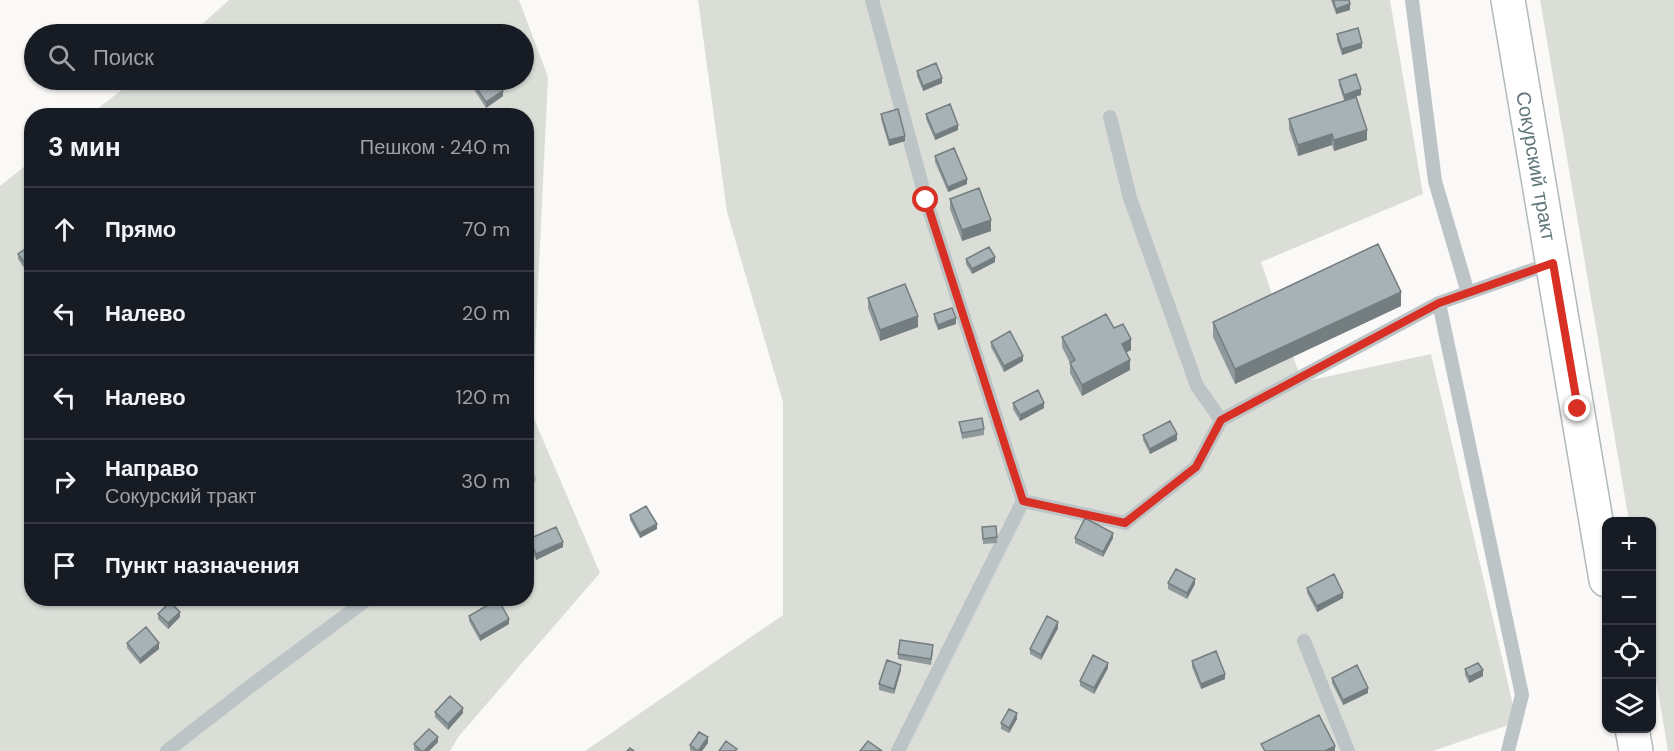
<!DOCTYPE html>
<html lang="ru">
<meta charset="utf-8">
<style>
:root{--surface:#171b24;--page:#20242c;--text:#f1f3f6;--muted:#9ea1a6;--line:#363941}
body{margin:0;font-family:"DM Sans",sans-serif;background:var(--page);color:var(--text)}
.controls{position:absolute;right:18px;bottom:18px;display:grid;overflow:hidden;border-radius:12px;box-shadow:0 2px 4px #0004}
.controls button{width:54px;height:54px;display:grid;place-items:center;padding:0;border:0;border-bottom:2px solid var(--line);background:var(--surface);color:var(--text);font:30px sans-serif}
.stop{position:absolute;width:18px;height:18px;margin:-14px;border:4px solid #d93025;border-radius:50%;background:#fff}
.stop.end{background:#d93025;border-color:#fff;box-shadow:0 2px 6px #0008}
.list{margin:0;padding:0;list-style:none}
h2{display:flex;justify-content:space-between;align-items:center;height:78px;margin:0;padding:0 24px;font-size:26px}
h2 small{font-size:20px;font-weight:400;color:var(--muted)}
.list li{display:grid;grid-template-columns:39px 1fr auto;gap:18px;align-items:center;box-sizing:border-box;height:84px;padding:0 24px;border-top:2px solid var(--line)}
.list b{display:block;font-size:22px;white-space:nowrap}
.list p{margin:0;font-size:20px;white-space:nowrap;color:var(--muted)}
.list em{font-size:20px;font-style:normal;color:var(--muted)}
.icon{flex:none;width:33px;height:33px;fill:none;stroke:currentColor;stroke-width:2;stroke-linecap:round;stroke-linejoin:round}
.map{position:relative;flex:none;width:1674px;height:751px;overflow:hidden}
.search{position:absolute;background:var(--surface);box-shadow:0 2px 4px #0004;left:24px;top:24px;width:510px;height:66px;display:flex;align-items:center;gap:15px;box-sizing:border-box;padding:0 21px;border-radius:33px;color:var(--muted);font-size:22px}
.panel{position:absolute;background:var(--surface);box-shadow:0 2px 4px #0004;left:24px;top:108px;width:510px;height:498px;border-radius:24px}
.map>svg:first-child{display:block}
</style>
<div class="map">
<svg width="1674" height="751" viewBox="0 0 1674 751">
<rect width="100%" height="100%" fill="#faf9f8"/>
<path fill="#dbded7" d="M229 0H519L548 77 532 414 600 573 459 736 450 751H0V186L31 161 32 598H526V116L89 115 135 80H524V34H191Z
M698 0H1390L1423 194 1261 262 1302 382 1431 354 1517 722 1433 751H585L783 615V402L727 212Z
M1540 0H1674V751H1668L1652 656V522L1629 521Z"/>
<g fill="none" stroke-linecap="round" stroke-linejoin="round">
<defs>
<path id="secondary" d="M1508 0 1606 580
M1632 728 1636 751"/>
</defs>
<use href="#secondary" stroke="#b1babc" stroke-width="36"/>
<path stroke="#bcc4c6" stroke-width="14" d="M872 0 926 200 1023 501 898 751
M1412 0 1435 181 1468 293
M1110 117 1130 198 1197 386 1221 420
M1439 303 1522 695 1508 751
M526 481 529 479
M1023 501 1125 523 1196 467 1221 420 1439 303 1552 263
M1304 641 1348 751
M167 751 248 688 369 598"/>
<use href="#secondary" stroke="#fff" stroke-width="33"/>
</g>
<path fill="#8f999c" d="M1331 0H1349L1350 10 1336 14Z
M1337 34 1362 48 1342 55 1337 40Z
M917 71 942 83 923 91 917 76Z
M471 80 503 96 486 108 471 85Z
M1339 80 1361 95 1344 100 1339 85Z
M881 114 905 141 889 146 881 119Z
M926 114 958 130 935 140 926 119Z
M1289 119 1367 140 1334 151 1332 145 1298 156 1289 129Z
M935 156 967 184 948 192 935 162Z
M950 199 991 231 962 241 950 209Z
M32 245V265L25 269 18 259V254Z
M966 259 995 262 972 274 966 264Z
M868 298 918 327 880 341 868 308Z
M1401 306 1235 384 1213 337V322Z
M934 314 956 324 938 330 934 320Z
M1114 328 1131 350 1126 352 1130 370 1082 396 1070 373V363L1062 347V337Z
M991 342 1023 361 1004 372 991 347Z
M1013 403 1044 408 1020 421 1013 409Z
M959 422 984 429V435L962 439Z
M1143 435 1177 440 1150 454 1143 440Z
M630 515 657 529 640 538 630 520Z
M982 527 997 537V543L983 544Z
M1075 538H1113L1103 557 1075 543Z
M529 539 563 547 536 560 529 545Z
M1168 583 1195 584 1187 599 1168 589Z
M1307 588 1343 598 1317 612 1307 593Z
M158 614 180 617 168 629 158 619Z
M469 616 509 624 480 641 469 621Z
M1058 628 1041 660 1030 654V649Z
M127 643 159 649 140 664 127 648Z
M933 651 931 665 898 659V654Z
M1192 661 1225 679 1201 689 1192 667Z
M1108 668 1094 694 1080 686V681Z
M1465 669 1483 676 1469 683 1465 675Z
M901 670 894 694 879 690V684Z
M1332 678 1368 693 1343 705 1332 683Z
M435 712 463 713 448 730 435 717Z
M1017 719 1009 733 1001 729V723Z
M438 742 429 751H415L414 749V744Z
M708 743 702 751H691L690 750V745Z"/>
<path fill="#747d7f" d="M1350 4V10L1336 14V9Z
M1362 43V48L1342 55V49Z
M942 78V83L923 91V86Z
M1361 89V95L1344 100V95Z
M503 91V96L486 108V102Z
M958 125V130L935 140V135Z
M1367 130V140L1334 151V140Z
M1332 134V145L1298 156V145Z
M905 136V141L889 146V140Z
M967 179V184L948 192V187Z
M991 220V231L962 241V230Z
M995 257V262L972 274V269Z
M32 259V265L25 269V263Z
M1401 292V306L1235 384V369Z
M918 316V327L880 341V330Z
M956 318V324L938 330V325Z
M1131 339V350L1122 355V344Z
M1023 356V361L1004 372V366Z
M1130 360V370L1082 396V385Z
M1044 403V408L1020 421V415Z
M1177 434V440L1150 454V449Z
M657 524V529L640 538V533Z
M1113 533V538L1103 557V552Z
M563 542V547L536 560V554Z
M1195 579V584L1187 599V593Z
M1343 593V598L1317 612V606Z
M180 612V617L168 629V623Z
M509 619V624L480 641V636Z
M1058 622V628L1041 660V655Z
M159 643V649L140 664V659Z
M1108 663V668L1094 694V688Z
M901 665V670L894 694V689Z
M1483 670V676L1469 683V677Z
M1225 674V679L1201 689V684Z
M1368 688V693L1343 705V700Z
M463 708V713L448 730V724Z
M1017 713V719L1009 733V728Z
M438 737V742L429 751H424Z
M708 737V743L702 751H698Z
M1335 746V751H1325Z"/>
<path fill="#a6b2b5" stroke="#747d7f" stroke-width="1.5" d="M1333 0H1349L1350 4 1336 9Z
M1358 28 1362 43 1342 49 1337 34Z
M936 63 942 78 923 86 917 71Z
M1356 74 1361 89 1344 95 1339 80Z
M471 80H496L503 91 486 102Z
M1356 97 1367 130 1334 140 1332 134 1298 145 1289 119Z
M950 104 958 125 935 135 926 114Z
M898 109 905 136 889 140 881 114Z
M954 148 967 179 948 187 935 156Z
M979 188 991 220 962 230 950 199Z
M1378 244 1401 292 1235 369 1213 322Z
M31 245 32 259 25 263 18 254Z
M989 247 995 257 972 269 966 259Z
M905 284 918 316 880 330 868 298Z
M952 308 956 318 938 325 934 314Z
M1106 314 1114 328 1123 324 1131 339 1122 344 1130 360 1082 385 1070 363 1075 360 1062 337Z
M1010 331 1023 356 1004 366 991 342Z
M1038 390 1044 403 1020 415 1013 403Z
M982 418 984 429 962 433 959 422Z
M1170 421 1177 434 1150 449 1143 435Z
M646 506 657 524 640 533 630 515Z
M1085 518 1113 533 1103 552 1075 538Z
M996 526 997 537 983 539 982 527Z
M556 527 563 542 536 554 529 539Z
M1176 569 1195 579 1187 593 1168 583Z
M1334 574 1343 593 1317 606 1307 588Z
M498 599 509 619 480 636 469 616Z
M170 602 180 612 168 623 158 614Z
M1047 616 1058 622 1041 655 1030 649Z
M146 627 159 643 140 659 127 643Z
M900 640 933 645 931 659 898 654Z
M1216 651 1225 674 1201 684 1192 661Z
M1093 655 1108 663 1094 688 1080 681Z
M887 660 901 665 894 689 879 684Z
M1478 663 1483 670 1469 677 1465 669Z
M1357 665 1368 688 1343 700 1332 678Z
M450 696 463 708 448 724 435 712Z
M1009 709 1017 713 1009 728 1001 723Z
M1319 715 1335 746 1325 751H1265L1261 744Z
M429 729 438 737 424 751H421L414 744Z
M699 732 708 737 698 751 690 745Z
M726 741 737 749 735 751H719Z
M868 741 882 751H860Z
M630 748 634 751H627Z"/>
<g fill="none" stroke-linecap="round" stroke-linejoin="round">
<path stroke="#d93025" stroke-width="8" d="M926 200 1023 501 1125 523 1196 467 1221 420 1439 303 1553 263 1578 409"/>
</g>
<g text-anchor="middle" stroke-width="6" stroke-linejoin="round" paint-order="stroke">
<g font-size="20" fill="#61777b" stroke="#fff">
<text transform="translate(1536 166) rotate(80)" y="7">Сокурский тракт</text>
</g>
</g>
</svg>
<div class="controls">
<button>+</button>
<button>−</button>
<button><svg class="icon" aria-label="locate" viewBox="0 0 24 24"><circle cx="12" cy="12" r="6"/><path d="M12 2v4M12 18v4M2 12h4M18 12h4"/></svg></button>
<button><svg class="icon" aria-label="layers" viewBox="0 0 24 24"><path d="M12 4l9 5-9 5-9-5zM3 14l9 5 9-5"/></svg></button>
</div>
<div class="stop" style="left:926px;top:200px"></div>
<div class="stop end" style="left:1578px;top:409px"></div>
<div class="search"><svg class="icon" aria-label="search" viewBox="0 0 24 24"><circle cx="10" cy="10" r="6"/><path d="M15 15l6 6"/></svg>Поиск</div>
<section class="panel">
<h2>3 мин<small>Пешком · 240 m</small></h2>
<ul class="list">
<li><svg class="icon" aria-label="ahead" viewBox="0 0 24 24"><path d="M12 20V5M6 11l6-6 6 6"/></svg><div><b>Прямо</b></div><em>70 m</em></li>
<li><svg class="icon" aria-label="left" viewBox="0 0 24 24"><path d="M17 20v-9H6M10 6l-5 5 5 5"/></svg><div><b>Налево</b></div><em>20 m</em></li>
<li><svg class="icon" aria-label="left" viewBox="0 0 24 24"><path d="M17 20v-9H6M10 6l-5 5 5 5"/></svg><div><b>Налево</b></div><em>120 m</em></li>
<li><svg class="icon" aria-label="right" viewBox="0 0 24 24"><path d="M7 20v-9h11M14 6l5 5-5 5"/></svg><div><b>Направо</b><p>Сокурский тракт</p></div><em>30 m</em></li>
<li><svg class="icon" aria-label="arrive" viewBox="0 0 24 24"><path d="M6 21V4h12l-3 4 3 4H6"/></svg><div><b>Пункт назначения</b></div></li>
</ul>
</section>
</div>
